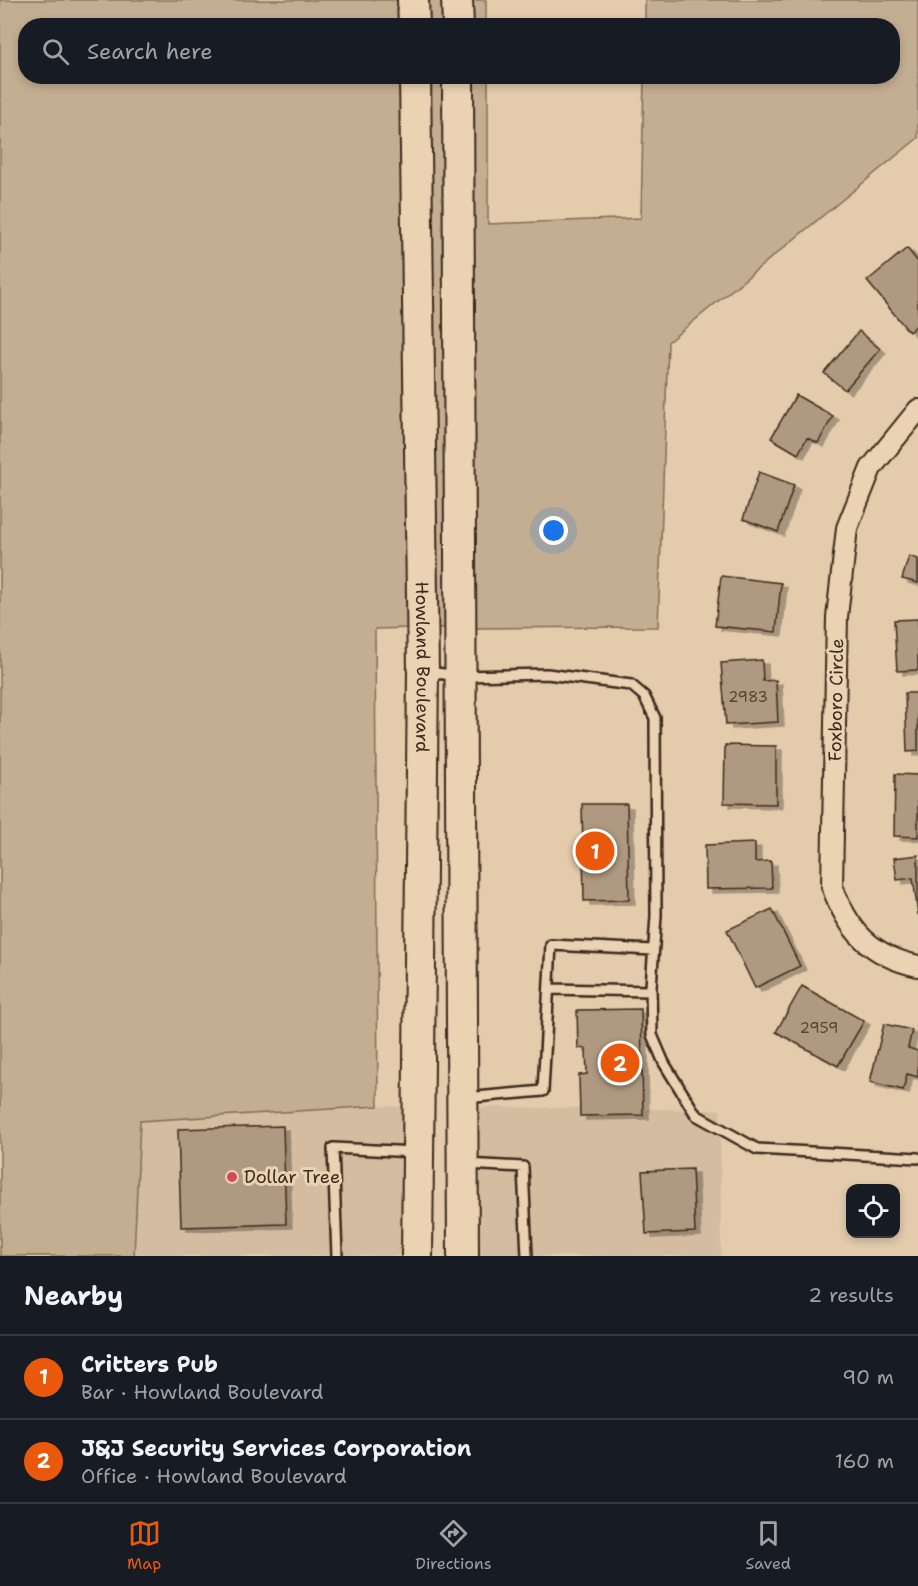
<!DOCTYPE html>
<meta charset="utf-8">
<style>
:root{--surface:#171b24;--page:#20242c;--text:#f1f3f6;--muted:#9ea1a6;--line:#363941;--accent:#ea580c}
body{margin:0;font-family:"Shantell Sans",sans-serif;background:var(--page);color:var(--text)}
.controls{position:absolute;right:18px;bottom:18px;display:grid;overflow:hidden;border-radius:12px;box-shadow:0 3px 9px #0003}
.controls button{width:54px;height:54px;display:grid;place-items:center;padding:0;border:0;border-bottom:2px solid var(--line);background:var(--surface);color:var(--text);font:30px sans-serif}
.you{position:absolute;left:554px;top:531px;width:21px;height:21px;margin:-15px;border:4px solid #fff;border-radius:50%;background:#1a73e8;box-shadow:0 0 0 9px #1a73e833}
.badge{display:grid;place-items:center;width:39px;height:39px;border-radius:50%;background:var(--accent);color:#fff;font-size:20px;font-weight:700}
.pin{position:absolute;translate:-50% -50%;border:3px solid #fff;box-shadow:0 2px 6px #0006}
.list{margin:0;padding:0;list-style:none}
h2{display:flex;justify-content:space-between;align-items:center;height:78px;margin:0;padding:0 24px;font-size:26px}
h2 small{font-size:20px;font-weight:400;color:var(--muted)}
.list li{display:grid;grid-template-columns:39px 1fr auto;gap:18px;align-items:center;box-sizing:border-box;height:84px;padding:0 24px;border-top:2px solid var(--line)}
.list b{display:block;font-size:22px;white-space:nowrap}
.list p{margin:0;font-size:20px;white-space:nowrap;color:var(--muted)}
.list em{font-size:20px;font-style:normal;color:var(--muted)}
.icon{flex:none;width:33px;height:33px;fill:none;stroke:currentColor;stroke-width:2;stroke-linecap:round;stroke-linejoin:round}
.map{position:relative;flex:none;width:918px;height:1256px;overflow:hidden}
.search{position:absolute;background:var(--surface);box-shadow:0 3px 9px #0003;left:18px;right:18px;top:18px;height:66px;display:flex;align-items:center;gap:15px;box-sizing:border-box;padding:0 21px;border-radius:24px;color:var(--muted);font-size:22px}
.sheet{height:246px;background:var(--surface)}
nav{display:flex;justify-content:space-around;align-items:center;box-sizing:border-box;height:84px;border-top:2px solid var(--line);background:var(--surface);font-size:16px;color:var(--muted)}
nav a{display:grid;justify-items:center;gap:3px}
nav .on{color:var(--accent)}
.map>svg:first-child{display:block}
</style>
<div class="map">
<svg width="918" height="1256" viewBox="0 0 918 1256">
<defs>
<filter id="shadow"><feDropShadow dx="6" dy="4" stdDeviation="0" flood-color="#0004"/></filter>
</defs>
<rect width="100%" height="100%" fill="#e3cbac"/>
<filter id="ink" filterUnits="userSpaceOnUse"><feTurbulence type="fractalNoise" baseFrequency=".0167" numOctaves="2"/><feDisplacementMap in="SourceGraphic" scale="12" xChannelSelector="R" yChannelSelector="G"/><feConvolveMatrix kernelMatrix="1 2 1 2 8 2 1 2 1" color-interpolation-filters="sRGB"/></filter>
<g filter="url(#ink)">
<path fill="#d3bc9f" d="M378 1106 406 1107 404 1256H134L139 1121Z
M475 1107 720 1110 721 1256H475Z"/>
<path fill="#c4ae92" stroke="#806c58" stroke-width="1.5" d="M0 0H400L402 25 26 26V76L402 77 410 628 375 629 378 1106 140 1121 134 1256H0Z
M425 0H444L445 25H427Z
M470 0H486V25H470Z
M645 0H918V138L668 342 658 627 475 628 471 77H488V224L641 218 644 77 892 76V26L645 25Z
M427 77H446L450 628H435Z"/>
<path fill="#af9980" stroke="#3b2a1e" stroke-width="1.5" filter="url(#shadow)" d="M907 248 918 262V324L909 332 867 281Z
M859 331 880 349 845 390 824 373Z
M796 395 833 416 818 443 807 438 798 454 771 438Z
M759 472 794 485 778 532 743 519Z
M909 556 918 559V583L902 579Z
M721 576 781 583 776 632 715 626Z
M918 619V670L897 671 894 620Z
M762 660 763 681 776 680 778 722 726 725 721 663Z
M905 693H918V751L907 752Z
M725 745 776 746V804L724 803Z
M895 774 918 775V837L894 836Z
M582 804H627L629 900 584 901Z
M755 843V862L771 861 772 888 706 889 705 845Z
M918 855V915L913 878 897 880 894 858Z
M772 909 800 966 755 988 727 930Z
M802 986 864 1021 838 1066 776 1032Z
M641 1009 643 1115 580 1116 579 1075 587 1074 586 1049 578 1048 577 1010Z
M884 1024 912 1030 908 1048 918 1051V1077L907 1074 903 1090 870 1082Z
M283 1126 286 1224 181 1227 178 1129Z
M692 1169 695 1232 646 1234 642 1171Z"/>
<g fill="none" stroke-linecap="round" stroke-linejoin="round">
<defs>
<path id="lane" d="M425 672 463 676 547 674 631 685 644 696 655 718 656 916 651 987 652 1035 664 1063 696 1115 757 1149 918 1158
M549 989 651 991
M465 1098 543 1091 551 945 653 950
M466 1164 523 1167 527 1256
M337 1256 333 1148 415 1152"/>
<path id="street" d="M918 410 871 468 847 528 837 617 832 886C848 931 871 956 918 966"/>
<g id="primary">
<path d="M413 0 414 26"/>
<path d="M457 0 458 26"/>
<path id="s1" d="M415 76 423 671 417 1256"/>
<path d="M458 76 463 1256"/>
</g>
</defs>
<use href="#lane" stroke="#3b2a1e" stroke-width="14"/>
<use href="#street" stroke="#3b2a1e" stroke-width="24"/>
<use href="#primary" stroke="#3b2a1e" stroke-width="34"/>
<use href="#lane" stroke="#ead2b2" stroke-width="9"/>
<use href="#street" stroke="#ead2b2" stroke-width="20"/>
<use href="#primary" stroke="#ead2b2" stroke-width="30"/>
</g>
</g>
<circle fill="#d1495b" stroke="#ead2b2" stroke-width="2" cx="232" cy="1177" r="6"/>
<g text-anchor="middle" stroke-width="6" stroke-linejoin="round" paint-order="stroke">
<g font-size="15" fill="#584636">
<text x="748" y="702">2983</text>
<text x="819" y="1033">2959</text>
</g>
<g font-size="18" fill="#3b2a1e" stroke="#ead2b2">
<text dy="6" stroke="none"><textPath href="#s1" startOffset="591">Howland Boulevard</textPath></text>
<text transform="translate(836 700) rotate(-89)" y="6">Foxboro Circle</text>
</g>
<g font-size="18" fill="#3b2a1e" stroke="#ead2b2" text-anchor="start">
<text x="244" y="1183">Dollar Tree</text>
</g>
</g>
</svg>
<div class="controls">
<button><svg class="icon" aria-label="locate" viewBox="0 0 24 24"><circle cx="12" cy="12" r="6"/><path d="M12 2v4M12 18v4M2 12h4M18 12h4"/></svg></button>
</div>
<div class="you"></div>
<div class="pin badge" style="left:595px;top:851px">1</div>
<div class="pin badge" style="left:620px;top:1063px">2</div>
<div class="search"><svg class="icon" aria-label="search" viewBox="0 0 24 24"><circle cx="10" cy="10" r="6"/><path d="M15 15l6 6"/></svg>Search here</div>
</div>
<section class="sheet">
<h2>Nearby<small>2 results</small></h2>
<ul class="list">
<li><span class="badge">1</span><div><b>Critters Pub</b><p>Bar · Howland Boulevard</p></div><em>90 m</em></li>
<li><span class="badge">2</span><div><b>J&amp;J Security Services Corporation</b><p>Office · Howland Boulevard</p></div><em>160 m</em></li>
</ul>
</section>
<nav>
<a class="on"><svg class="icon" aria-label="map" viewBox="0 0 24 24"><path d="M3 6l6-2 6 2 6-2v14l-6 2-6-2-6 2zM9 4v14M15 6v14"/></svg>Map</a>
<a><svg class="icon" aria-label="directions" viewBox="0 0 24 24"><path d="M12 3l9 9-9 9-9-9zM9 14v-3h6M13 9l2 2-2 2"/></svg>Directions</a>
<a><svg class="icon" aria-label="saved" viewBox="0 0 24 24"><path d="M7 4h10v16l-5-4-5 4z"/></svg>Saved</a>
</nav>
